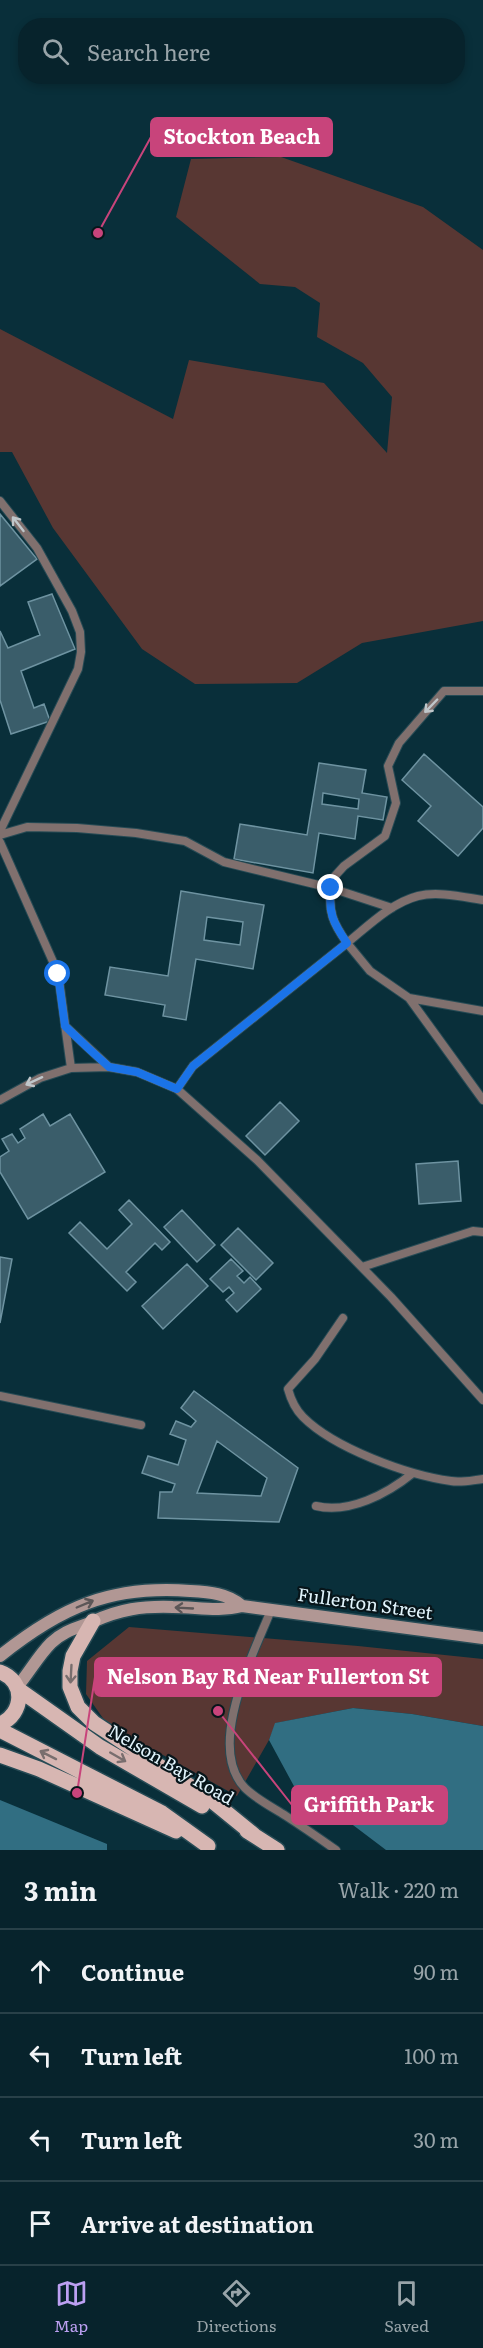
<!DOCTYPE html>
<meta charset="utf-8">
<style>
:root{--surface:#07232c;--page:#152f38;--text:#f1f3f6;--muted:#98a4a9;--line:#284048;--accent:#bca0f2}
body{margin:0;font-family:Literata,serif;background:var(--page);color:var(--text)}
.stop{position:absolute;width:18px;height:18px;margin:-14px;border:4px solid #1a73e8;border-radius:50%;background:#fff}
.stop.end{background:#1a73e8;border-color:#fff;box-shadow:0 2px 6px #0008}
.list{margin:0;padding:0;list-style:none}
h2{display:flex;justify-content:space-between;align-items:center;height:78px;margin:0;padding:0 24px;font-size:26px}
h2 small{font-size:20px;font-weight:400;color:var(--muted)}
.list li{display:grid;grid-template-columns:39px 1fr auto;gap:18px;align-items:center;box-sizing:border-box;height:84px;padding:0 24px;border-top:2px solid var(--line)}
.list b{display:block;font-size:22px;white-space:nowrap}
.list em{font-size:20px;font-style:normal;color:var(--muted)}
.icon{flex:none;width:33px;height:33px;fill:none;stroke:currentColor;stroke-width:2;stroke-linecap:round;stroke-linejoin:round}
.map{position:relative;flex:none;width:483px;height:1850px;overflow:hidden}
.search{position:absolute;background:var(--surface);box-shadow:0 3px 9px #0003;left:18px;right:18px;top:18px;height:66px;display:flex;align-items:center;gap:15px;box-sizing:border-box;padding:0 21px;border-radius:24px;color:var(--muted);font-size:22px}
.sheet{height:414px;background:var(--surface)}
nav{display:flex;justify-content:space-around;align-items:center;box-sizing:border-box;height:84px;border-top:2px solid var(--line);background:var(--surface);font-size:16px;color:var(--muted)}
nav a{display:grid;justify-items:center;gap:3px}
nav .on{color:var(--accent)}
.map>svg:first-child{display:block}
</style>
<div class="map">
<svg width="483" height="1850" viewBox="0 0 483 1850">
<rect width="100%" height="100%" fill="#092f3a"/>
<path fill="#583733" d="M281 157 423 207 483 250V621L362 643 297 683 195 684 142 649 53 528 12 452H0V329L173 419 189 360 324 383 387 453 392 397 363 363 317 337 320 303 295 287 260 284 176 217 191 159Z
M129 1627 358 1646 483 1659V1726L412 1714 353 1708 276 1723 269 1740 237 1796 107 1724 86 1694 87 1661Z"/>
<path fill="#316e82" d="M353 1708 412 1714 483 1726V1850H386L345 1819 295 1788 269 1740 275 1723Z
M0 1800 107 1844V1850H0Z"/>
<path fill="#3a5d6a" stroke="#6e93a1" stroke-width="1.5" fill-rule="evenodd" d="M0 514 37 559 0 586Z
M52 594 75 649 21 671 34 708 44 704 50 721 11 734 0 700V631L8 648 40 635 28 602Z
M424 754 483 807V828L458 856 418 821 431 806 402 780Z
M319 763 366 770 362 793 387 797 383 820 358 816 355 839 319 833 313 873 234 859 240 824 307 835ZM323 793 359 799 358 809 322 804Z
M181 891 264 905 253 969 196 959 186 1020 163 1016 165 1005 105 995 110 967 168 976ZM207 917 243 922 240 945 204 940Z
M280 1102 299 1121 265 1155 246 1136Z
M43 1114 50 1126 70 1114 105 1172 28 1219 0 1172V1157L9 1151 2 1139 12 1134 18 1143 25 1138 20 1129Z
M458 1161 461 1201 419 1204 416 1164Z
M129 1200 170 1242 162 1250 155 1243 126 1272 136 1282 127 1291 69 1233 80 1222 107 1249 132 1224 119 1210Z
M182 1210 215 1245 197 1262 164 1227Z
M238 1228 273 1263 256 1280 221 1245Z
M0 1257 12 1259 0 1323Z
M231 1259 243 1271 237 1276 244 1283 250 1277 261 1289 237 1312 226 1300 234 1293 229 1287 223 1292 210 1279Z
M187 1264 208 1286 163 1329 142 1306Z
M194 1391 298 1468 279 1522 158 1518 160 1492H172L175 1484 142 1473 148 1456 178 1465 186 1440 170 1434 176 1421 191 1427 196 1421 181 1408ZM217 1441 267 1478 261 1496 197 1493Z"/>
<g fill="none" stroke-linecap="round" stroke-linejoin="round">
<defs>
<path id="lane" d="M0 501 37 548 72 611 80 632 81 652 78 669 0 831
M0 835 27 827 77 828 136 833 185 841 224 862 331 888C328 912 333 923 347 943L193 1066 177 1089
M0 842 58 973 71 1068
M483 900C463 897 438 891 418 896 391 903 368 926 347 943L370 971 409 998 483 1011
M392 908 331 888 334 877 344 866 385 836 396 803 388 766 399 743 444 691H483
M409 998 483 1100
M65 1026 109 1067
M0 1100 40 1078 71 1068 109 1067 137 1072 177 1089 257 1160 391 1297 483 1400
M362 1267 473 1231 483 1232
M343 1318 315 1359 288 1389C291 1400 295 1409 303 1417 334 1448 407 1475 451 1481 461 1483 473 1480 483 1479
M0 1396 141 1425
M316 1506C349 1514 387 1494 413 1473
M271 1610C254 1653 205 1747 245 1788 256 1799 272 1807 286 1816 303 1827 319 1838 336 1850"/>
<path id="secondary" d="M0 1656C61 1607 111 1585 190 1591 208 1592 228 1593 242 1606
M17 1687C29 1673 38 1656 51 1643 63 1631 77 1628 92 1622 120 1609 142 1606 173 1607 197 1607 219 1612 242 1606L483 1638"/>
<path id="primary" d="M93 1621 73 1656 70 1671V1687L78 1707 94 1723 211 1800 254 1835
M0 1672C26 1681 24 1714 0 1724
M18 1689 100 1747 202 1806
M0 1730 162 1813 208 1846
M0 1755 39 1769 176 1831
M247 1831 277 1850"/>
</defs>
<use href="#lane" stroke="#274b55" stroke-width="10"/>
<use href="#secondary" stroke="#274b55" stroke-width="15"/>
<use href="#primary" stroke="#274b55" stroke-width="18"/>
<use href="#lane" stroke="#80706e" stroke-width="8"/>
<use href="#secondary" stroke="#b19794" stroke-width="12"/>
<use href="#primary" stroke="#d7b6b2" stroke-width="15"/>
</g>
<defs><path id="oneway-shaft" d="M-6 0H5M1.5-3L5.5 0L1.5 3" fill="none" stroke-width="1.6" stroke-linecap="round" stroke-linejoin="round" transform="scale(1.5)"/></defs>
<g stroke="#bfc6ca">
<use href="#oneway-shaft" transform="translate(18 524) rotate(-128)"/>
<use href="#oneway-shaft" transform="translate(431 706) rotate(134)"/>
<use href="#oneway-shaft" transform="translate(34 1081) rotate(155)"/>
</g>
<g stroke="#5c5657">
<use href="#oneway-shaft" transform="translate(85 1604) rotate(-23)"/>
<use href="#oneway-shaft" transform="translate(184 1608) rotate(-177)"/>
</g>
<g stroke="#796e6e">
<use href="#oneway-shaft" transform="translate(71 1674) rotate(93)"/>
<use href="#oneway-shaft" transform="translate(48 1755) rotate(-153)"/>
<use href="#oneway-shaft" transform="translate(118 1757) rotate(30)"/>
</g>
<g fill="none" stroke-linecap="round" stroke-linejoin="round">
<path stroke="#1a73e8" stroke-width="8" d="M58 974 65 1026 88 1048 109 1067 137 1072 177 1089 193 1066 347 943C333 923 328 912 331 888"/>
</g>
<g text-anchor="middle" stroke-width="4.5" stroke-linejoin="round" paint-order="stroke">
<g font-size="18" fill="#e1f4fc" stroke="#07151a">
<text transform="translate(365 1604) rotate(8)" y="6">Fullerton Street</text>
<text transform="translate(171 1765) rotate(30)" y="6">Nelson Bay Road</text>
</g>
</g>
<path fill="none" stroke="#c8447b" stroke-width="2" d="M98 233L151 137M77 1793L95 1677M218 1711L292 1805"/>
<g fill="#c8447b" stroke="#07151a" stroke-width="2">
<circle cx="98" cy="233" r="6"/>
<circle cx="77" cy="1793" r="6"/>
<circle cx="218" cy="1711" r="6"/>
</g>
<g fill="#c8447b" stroke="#c8447b" stroke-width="2">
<rect x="151" y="118" width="181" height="38" rx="6"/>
<rect x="95" y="1658" width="346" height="38" rx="6"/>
<rect x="292" y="1786" width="155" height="38" rx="6"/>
</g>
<g font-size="20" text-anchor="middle" font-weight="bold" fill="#fff">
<text x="242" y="144">Stockton Beach</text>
<text x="268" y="1684">Nelson Bay Rd Near Fullerton St</text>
<text x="369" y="1812">Griffith Park</text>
</g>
</svg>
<div class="stop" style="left:58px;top:974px"></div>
<div class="stop end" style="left:331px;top:888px"></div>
<div class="search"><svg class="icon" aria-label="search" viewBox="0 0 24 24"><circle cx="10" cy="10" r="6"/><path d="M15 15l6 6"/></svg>Search here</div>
</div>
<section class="sheet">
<h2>3 min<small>Walk · 220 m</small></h2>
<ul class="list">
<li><svg class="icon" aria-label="ahead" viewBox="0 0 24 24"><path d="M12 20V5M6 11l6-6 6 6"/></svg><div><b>Continue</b></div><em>90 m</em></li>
<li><svg class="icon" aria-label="left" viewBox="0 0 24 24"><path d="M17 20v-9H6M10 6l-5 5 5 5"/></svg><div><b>Turn left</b></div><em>100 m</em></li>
<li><svg class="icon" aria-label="left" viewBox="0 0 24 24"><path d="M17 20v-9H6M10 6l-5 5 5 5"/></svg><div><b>Turn left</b></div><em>30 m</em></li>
<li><svg class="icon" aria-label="arrive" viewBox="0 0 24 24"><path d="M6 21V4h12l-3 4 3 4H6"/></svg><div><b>Arrive at destination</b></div></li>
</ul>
</section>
<nav>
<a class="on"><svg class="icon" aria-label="map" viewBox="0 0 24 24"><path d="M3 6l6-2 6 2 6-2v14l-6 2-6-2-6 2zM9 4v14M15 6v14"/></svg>Map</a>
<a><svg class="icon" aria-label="directions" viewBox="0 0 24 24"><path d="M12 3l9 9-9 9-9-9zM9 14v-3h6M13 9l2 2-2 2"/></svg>Directions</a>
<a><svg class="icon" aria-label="saved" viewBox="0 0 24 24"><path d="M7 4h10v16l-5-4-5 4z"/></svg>Saved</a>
</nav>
